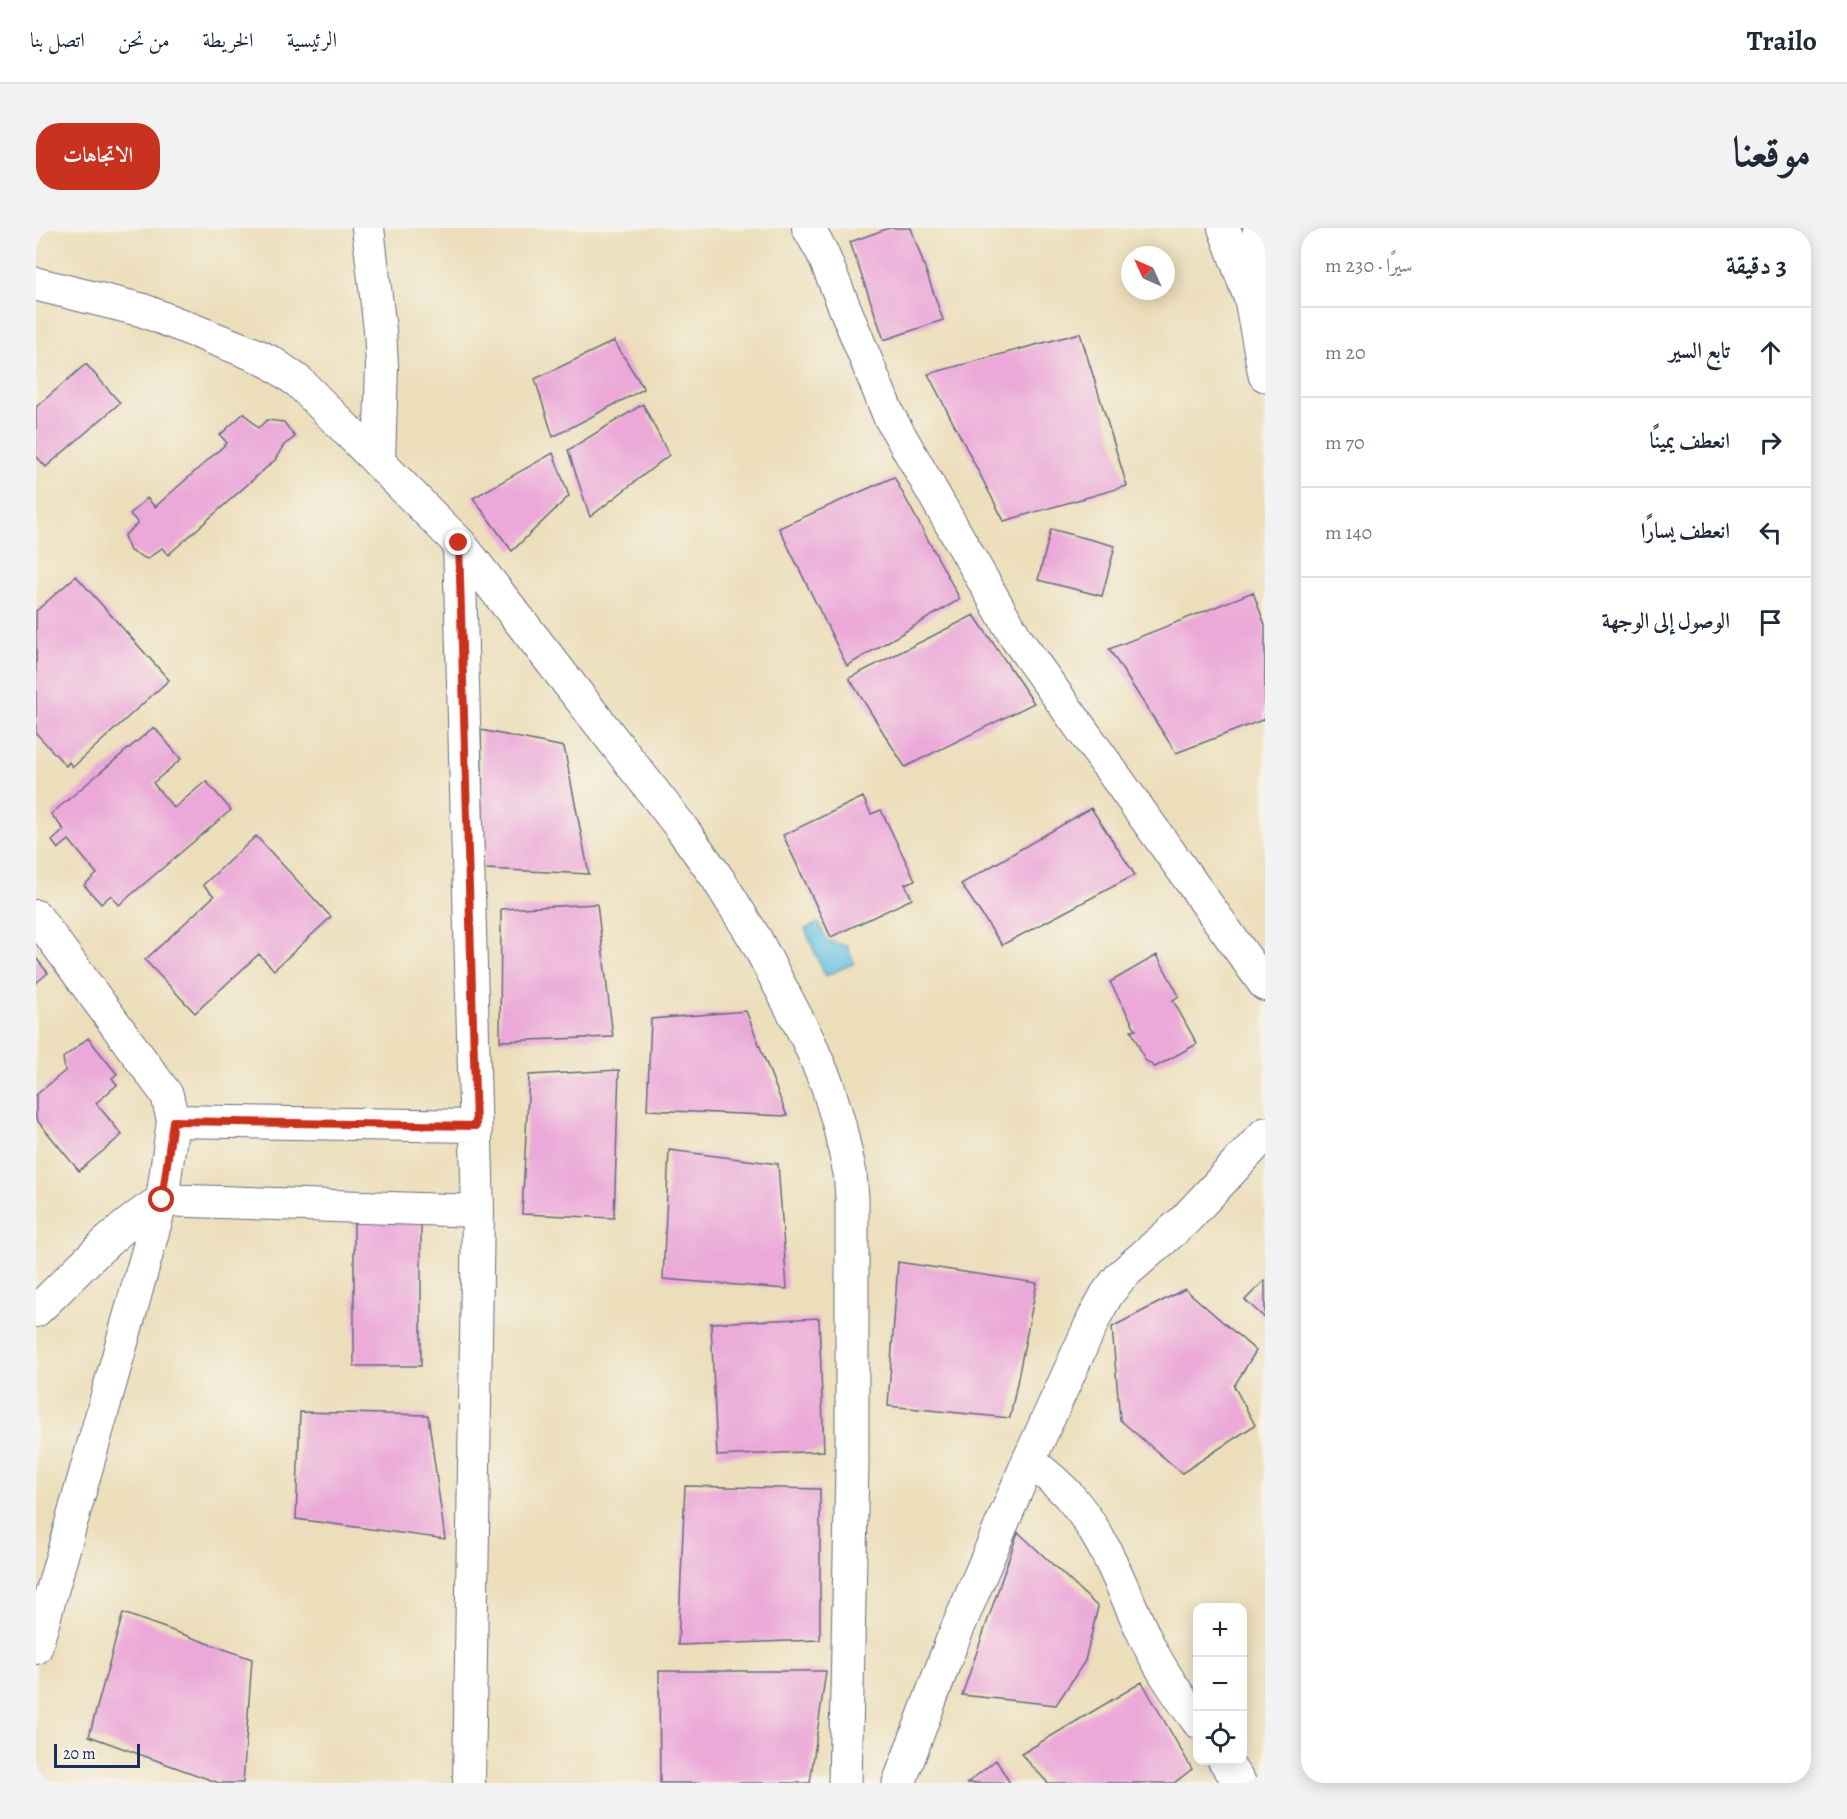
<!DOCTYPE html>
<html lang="ar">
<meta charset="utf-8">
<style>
:root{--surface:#fff;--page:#f2f2f3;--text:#1f2937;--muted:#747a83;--line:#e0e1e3;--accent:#c8321e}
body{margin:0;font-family:Alegreya,Amiri,serif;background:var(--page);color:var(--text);direction:rtl}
.controls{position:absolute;right:18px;bottom:18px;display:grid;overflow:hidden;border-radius:12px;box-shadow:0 3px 15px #0003}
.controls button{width:54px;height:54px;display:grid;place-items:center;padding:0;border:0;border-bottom:2px solid var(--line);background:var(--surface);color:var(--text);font:30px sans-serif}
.compass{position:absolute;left:1085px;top:18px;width:54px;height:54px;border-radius:50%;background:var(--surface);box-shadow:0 3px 15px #0003;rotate:315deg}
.scale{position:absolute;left:18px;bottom:15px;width:86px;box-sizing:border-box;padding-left:6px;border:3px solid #1b2f5e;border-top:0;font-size:16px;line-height:21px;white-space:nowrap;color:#1b2f5e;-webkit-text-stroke:4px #f7f3e8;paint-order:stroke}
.stop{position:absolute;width:18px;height:18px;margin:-14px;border:4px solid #c8321e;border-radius:50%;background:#fff}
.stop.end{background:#c8321e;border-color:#fff;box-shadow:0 2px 6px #0008}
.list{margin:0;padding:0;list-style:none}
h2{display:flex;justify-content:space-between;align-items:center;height:78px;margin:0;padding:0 24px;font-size:26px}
h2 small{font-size:20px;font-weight:400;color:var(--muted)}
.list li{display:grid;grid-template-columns:39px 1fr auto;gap:18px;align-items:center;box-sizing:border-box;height:90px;padding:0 24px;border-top:2px solid var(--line)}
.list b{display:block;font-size:22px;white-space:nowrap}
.list em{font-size:20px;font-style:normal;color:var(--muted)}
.icon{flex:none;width:33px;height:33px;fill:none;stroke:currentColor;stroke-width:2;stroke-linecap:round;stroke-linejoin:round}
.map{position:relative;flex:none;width:1229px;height:1555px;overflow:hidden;direction:ltr;border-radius:24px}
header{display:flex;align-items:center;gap:36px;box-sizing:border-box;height:84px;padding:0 30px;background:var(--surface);border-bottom:2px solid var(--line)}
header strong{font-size:28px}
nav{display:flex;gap:33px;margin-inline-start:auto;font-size:21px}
.intro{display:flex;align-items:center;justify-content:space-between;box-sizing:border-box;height:144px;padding:0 36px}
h1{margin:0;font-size:42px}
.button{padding:15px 27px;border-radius:24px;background:var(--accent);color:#fff;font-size:21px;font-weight:700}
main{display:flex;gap:36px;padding:0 36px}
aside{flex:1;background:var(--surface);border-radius:24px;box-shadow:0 3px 15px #0003}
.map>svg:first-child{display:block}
</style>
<header>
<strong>Trailo</strong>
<nav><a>الرئيسية</a><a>الخريطة</a><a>من نحن</a><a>اتصل بنا</a></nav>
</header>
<div class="intro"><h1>موقعنا</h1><a class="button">الاتجاهات</a></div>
<main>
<aside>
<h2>3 دقيقة<small>سيرًا · 230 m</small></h2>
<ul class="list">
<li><svg class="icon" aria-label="ahead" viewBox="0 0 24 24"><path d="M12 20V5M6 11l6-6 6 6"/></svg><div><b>تابع السير</b></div><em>20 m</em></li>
<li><svg class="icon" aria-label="right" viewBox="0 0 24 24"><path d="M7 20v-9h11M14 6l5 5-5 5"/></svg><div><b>انعطف يمينًا</b></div><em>70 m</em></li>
<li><svg class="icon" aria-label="left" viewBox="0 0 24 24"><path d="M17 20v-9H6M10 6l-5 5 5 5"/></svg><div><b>انعطف يسارًا</b></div><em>140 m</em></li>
<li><svg class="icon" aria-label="arrive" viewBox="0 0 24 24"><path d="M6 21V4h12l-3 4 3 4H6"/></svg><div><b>الوصول إلى الوجهة</b></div></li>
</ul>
</aside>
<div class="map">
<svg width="1229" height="1555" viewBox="0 0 1229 1555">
<rect width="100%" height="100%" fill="#f7f3e8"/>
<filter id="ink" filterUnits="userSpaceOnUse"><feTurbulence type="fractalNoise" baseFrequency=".0167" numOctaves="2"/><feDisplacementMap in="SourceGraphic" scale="12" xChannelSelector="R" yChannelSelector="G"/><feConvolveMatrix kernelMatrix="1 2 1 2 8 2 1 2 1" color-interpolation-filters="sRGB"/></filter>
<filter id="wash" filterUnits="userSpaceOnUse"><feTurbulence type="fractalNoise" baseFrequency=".008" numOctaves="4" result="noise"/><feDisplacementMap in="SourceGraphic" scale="24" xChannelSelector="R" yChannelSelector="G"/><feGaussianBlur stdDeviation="1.35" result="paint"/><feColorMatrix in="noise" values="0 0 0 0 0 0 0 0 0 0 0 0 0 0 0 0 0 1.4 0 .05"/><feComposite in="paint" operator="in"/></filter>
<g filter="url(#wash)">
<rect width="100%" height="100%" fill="#ecdeba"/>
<path fill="#65c3e3" stroke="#4079a0" stroke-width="1.5" d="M783 695 790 712 811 718 818 735 789 748 769 701Z"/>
<g id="blocks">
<path fill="#eba8d8" d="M853 0H875L907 92 848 112 814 14Z
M1044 105 1091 258 968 293 892 146Z
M578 113 608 161 517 209 499 151Z
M50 136 84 175 10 239 0 228V179Z
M607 176 633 227 554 289 532 222Z
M208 185 222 200 231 192 248 194 259 209 248 217 239 232 132 327 126 320 111 331 94 323 88 308 102 295 94 286 111 270 119 279 191 215 184 207Z
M517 225 533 268 476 323 437 270Z
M858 249 924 371 811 438 743 300Z
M1015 301 1079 318 1066 368 1002 352Z
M40 348 133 452 37 539 33 534 30 538 0 505V383Z
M1217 364 1229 397V491L1140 525 1073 421Z
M938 387 998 475 869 539 813 450Z
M118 499 145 531 117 555 138 580 170 553 195 582 83 677 75 667 65 676 48 657 61 646 33 612 22 621 16 613 28 602 15 586Z
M445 502 528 519 553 646 448 641Z
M827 569 835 586 845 582 879 652 869 656 876 671 795 709 747 607Z
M1055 580 1099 647 966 717 925 656Z
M220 608 295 689 238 742 223 726 159 785 109 732 178 668 167 657Z
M561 676 577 809 464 813 465 681Z
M1121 727 1143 768 1137 772 1161 816 1119 839 1109 832 1095 802H1100L1074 754Z
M0 730 12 745 0 755Z
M710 783 751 888 611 882 615 791Z
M52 810 81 846 76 850 81 857 60 875 86 907 43 943 0 891V867L29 843 27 830Z
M583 842 578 990 486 986 493 847Z
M633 922 742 936 751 1061 627 1051Z
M318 993H385V1138H318Z
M862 1034 1001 1055 974 1190 852 1178Z
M1229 1052V1090L1209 1072Z
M1149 1061 1220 1123 1198 1158 1219 1197 1146 1245 1084 1192 1076 1099Z
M783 1090 788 1223 681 1228 675 1095Z
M264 1184 392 1187 409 1311 260 1291Z
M649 1258 784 1261V1412L642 1417Z
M982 1304 1062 1379 1049 1433 1020 1477 926 1467Z
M87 1385 216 1431 207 1555H183L53 1508Z
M623 1443H790L774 1555H624Z
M1106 1454 1156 1541 1138 1555H1012L985 1526Z
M960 1532 974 1555H931Z"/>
</g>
</g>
<g filter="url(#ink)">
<use href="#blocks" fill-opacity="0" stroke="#646c7e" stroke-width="1.5"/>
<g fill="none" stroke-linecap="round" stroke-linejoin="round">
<defs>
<path id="minor" d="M332 0 344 102 346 138 343 234
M772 0 786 24 853 188 980 410 1229 757
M1188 0 1216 76
M423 315 442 983 433 1555
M0 688 131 867 137 893 126 972 0 1420
M137 893 439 898
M0 1083C40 1045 78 1001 126 972L442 983
M993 1232C1007 1244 1022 1255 1034 1269 1068 1308 1085 1358 1107 1405 1121 1437 1141 1466 1162 1494
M1188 1532 1204 1555"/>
<path id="tertiary" d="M1224 0 1219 27 1216 77 1229 147
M0 56 106 82 220 127 236 135 263 154 423 315 644 598 682 651 720 712 772 812 791 856 803 896 814 945 816 970V1237L809 1555
M863 1555 915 1416 993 1232 1060 1086 1071 1066 1085 1048 1148 993 1229 906"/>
</defs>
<use href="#minor" stroke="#646c7e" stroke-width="34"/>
<use href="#tertiary" stroke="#646c7e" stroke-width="35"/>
<use href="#minor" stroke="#fff" stroke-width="32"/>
<use href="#tertiary" stroke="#fff" stroke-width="33"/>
</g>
</g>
<g fill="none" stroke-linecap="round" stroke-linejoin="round" filter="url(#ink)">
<path stroke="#c8321e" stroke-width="8" d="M126 972 137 893 440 898 423 315"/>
</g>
</svg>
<div class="controls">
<button>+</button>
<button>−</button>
<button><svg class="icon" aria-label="locate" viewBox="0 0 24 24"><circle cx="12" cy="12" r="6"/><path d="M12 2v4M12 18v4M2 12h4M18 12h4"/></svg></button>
</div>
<svg class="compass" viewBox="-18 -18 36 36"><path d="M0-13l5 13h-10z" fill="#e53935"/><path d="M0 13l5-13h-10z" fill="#747a83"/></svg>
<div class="scale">20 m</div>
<div class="stop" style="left:126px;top:972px"></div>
<div class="stop end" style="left:423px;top:315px"></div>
</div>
</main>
